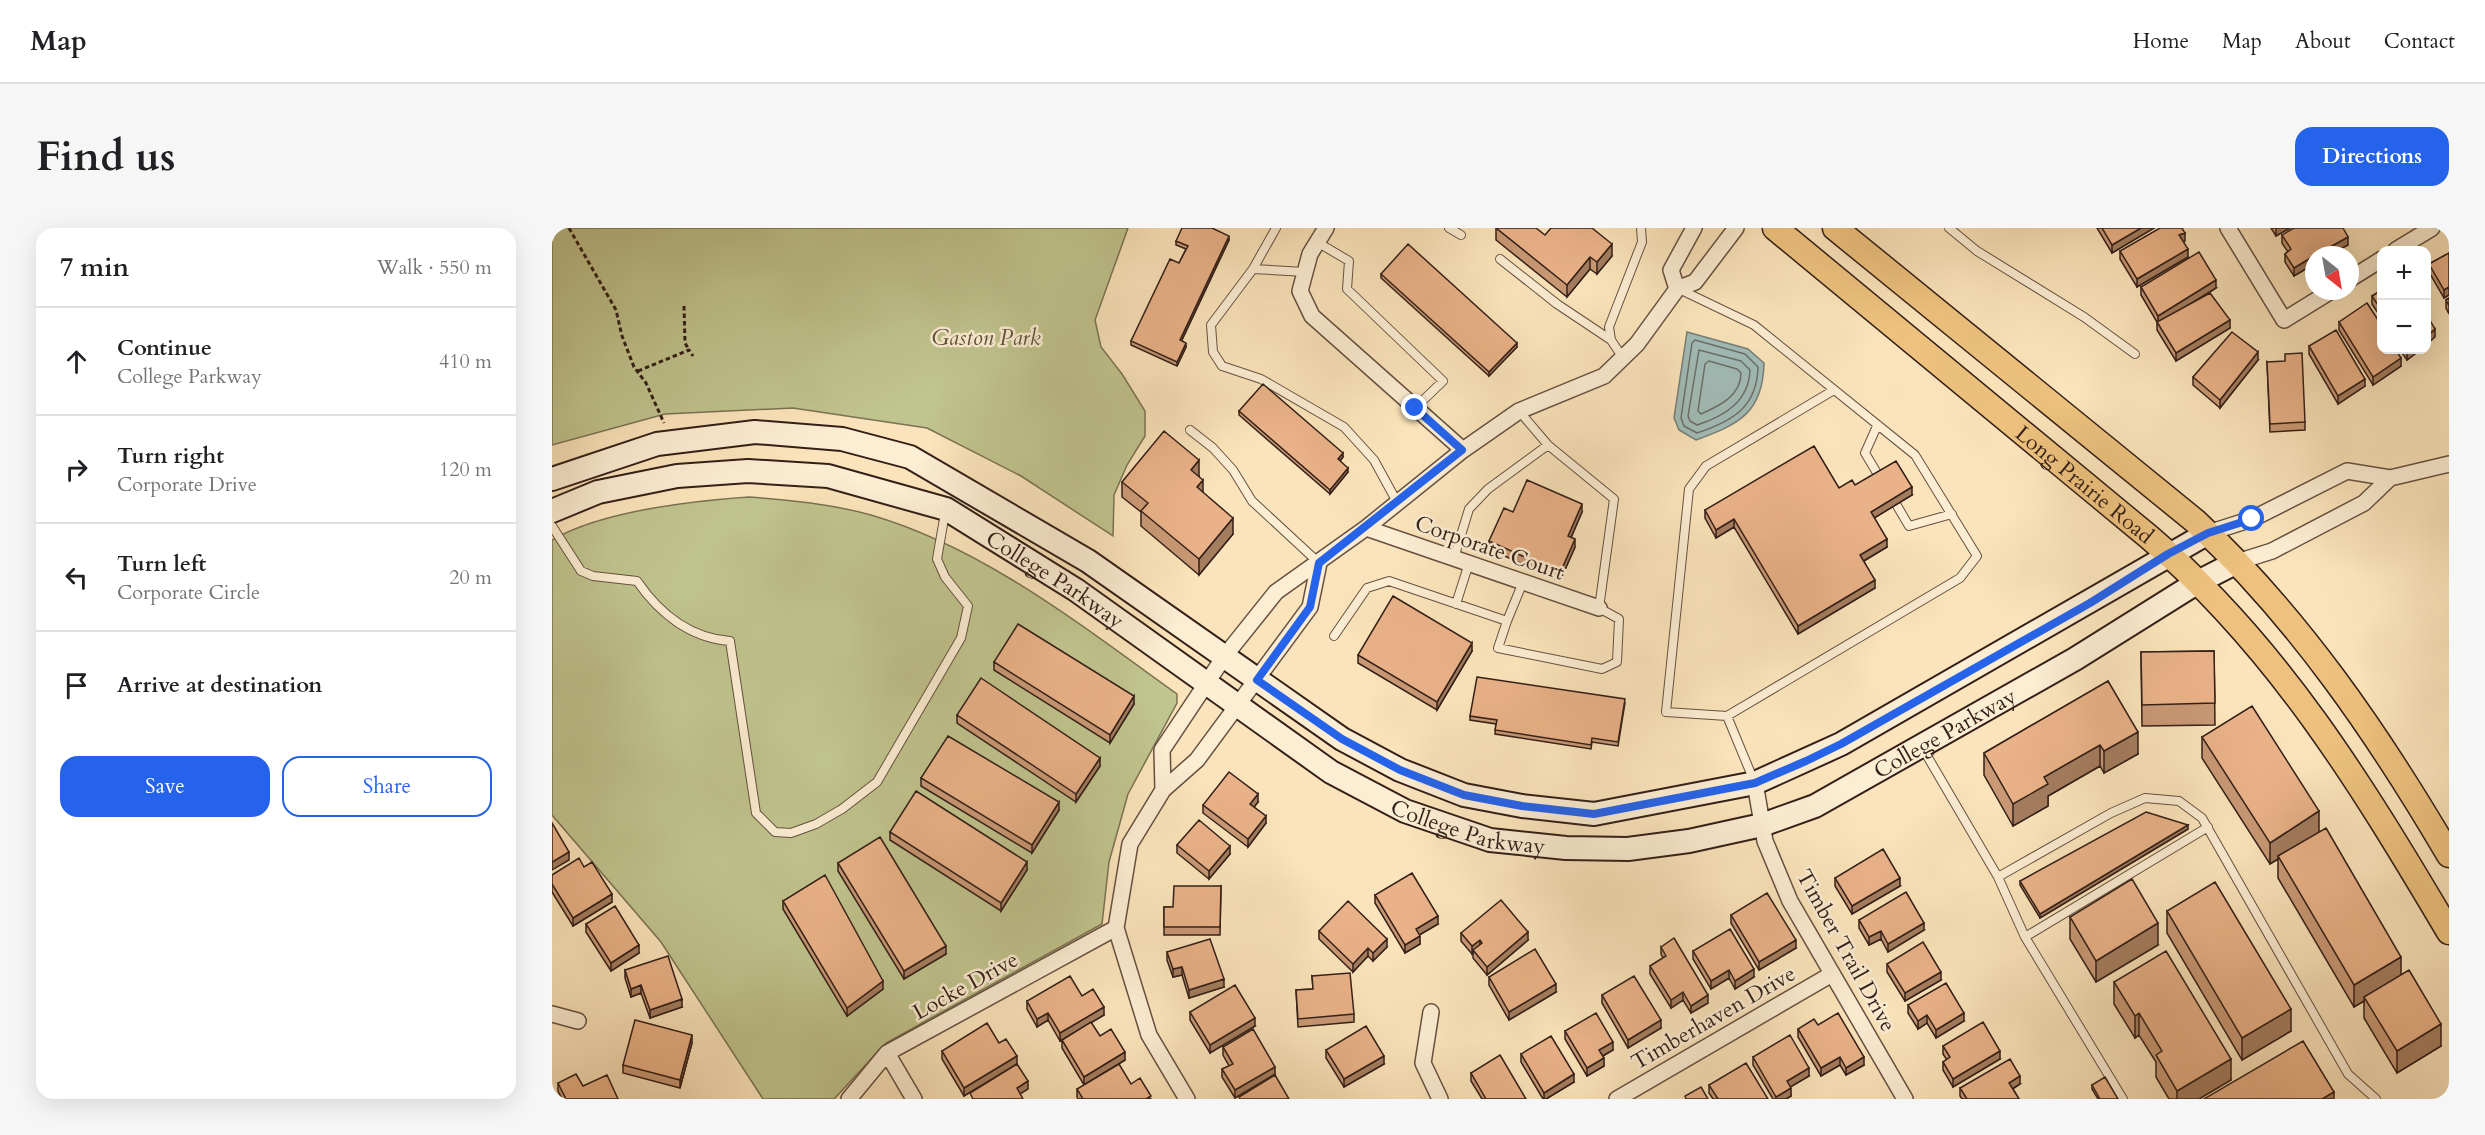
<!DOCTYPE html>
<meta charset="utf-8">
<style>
:root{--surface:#fff;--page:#f6f6f6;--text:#202124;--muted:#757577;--line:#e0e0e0;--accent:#2563eb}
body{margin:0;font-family:Cardo,serif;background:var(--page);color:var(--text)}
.controls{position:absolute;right:18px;top:18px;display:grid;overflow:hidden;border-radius:12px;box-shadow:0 6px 24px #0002}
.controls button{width:54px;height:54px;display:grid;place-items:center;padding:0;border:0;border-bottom:2px solid var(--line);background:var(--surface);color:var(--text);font:30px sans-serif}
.compass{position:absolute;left:1753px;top:18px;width:54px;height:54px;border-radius:50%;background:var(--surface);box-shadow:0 6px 24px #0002;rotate:149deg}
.stop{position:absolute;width:18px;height:18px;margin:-14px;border:4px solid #2563eb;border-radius:50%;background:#fff}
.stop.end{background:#2563eb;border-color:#fff;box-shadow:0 2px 6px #0008}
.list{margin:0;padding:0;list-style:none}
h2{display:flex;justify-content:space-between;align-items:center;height:78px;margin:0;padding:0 24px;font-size:26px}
h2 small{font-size:20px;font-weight:400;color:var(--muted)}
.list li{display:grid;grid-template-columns:39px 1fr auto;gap:18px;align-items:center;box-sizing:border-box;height:108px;padding:0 24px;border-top:2px solid var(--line)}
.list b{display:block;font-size:22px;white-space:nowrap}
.list p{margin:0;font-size:20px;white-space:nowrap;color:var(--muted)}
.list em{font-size:20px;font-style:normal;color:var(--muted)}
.actions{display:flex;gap:12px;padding:18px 24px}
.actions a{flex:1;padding:14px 0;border:2px solid var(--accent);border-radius:18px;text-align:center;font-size:21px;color:var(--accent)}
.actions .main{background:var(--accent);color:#fff}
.icon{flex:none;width:33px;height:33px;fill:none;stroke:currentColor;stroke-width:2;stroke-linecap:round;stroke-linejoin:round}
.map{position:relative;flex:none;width:1897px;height:871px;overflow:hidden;border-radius:18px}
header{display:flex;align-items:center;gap:36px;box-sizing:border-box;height:84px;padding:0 30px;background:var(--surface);border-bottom:2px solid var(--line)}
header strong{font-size:28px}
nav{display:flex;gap:33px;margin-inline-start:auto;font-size:21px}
.intro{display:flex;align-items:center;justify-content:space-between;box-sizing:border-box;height:144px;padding:0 36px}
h1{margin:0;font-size:42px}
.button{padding:15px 27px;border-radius:18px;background:var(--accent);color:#fff;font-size:21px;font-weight:700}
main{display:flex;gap:36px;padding:0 36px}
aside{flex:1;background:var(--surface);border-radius:18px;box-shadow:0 6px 24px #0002}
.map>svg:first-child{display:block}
</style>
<header>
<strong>Map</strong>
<nav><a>Home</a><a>Map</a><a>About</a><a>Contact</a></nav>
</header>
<div class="intro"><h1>Find us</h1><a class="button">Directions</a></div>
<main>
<aside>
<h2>7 min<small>Walk · 550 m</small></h2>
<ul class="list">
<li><svg class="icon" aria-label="ahead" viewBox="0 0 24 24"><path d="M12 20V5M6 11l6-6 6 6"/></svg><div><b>Continue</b><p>College Parkway</p></div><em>410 m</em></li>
<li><svg class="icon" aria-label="right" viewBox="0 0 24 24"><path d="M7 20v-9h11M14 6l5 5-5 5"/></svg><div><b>Turn right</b><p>Corporate Drive</p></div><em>120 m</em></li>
<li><svg class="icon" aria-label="left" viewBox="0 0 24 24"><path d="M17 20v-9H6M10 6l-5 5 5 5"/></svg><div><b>Turn left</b><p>Corporate Circle</p></div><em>20 m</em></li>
<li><svg class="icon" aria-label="arrive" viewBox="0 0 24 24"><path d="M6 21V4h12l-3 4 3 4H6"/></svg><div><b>Arrive at destination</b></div></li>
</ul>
<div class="actions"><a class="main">Save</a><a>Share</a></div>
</aside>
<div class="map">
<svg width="1897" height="871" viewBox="0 0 1897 871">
<rect width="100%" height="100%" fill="#fbe4bb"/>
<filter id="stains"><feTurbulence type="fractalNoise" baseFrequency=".00333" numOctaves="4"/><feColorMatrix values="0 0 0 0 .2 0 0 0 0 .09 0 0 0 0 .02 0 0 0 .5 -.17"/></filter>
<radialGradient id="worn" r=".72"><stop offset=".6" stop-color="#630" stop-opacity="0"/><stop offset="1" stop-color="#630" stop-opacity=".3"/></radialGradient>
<path fill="#c0c48e" stroke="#7a7253" stroke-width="1.5" d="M0 0H576L543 92 549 119 570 146 593 183V208L575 237 562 267 561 308 469 248 375 200 241 180 113 186 0 217Z
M197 269C238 272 279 276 319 287 432 320 530 398 625 466V475L576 566 557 634 550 696 334 815 282 871H211L109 714 0 587V312C50 283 140 273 197 269Z"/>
<path fill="#a1bdb9" stroke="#757e79" stroke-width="1.5" d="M1135 104 1196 121 1212 135C1211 184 1188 196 1144 212L1127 202 1122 190Z"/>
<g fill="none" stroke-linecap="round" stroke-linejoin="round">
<path stroke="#6a6e68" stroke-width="1.5" d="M1143 112 1193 126 1206 139C1205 179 1181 193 1145 205L1132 198 1129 190 1140 115Z
M1147 122 1189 133 1198 142C1197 173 1173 188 1145 197L1138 193 1136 188Z
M1157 133 1185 141 1189 145C1189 168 1167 178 1149 186L1146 183 1153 136Z"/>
<defs>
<path id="lane" d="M897 0 909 7
M1397 0 1425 23 1532 89 1583 126
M765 14 797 33 795 61 891 153 863 180
M948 31 1005 76 1059 112
M701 41 724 0
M753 44 701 41 659 97 661 124 670 138 709 151 792 199 822 232 845 274
M1127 61 1202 97 1363 227 1425 328 1408 350 1175 488 1114 484 1137 261 1154 238 1282 162
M1071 130 1059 112 1057 99 1090 14 1089 0
M1325 198 1313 225 1328 250
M638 202 661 220 681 242 700 273 767 335
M1344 276 1357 298 1400 286
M0 298 29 343 41 348 85 353C107 385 138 410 178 413L204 585 223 604 239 605 264 596 290 581 325 554 409 410 416 378 393 349 385 331 393 285
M902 330 917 281 936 261 996 217
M904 376 917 335
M955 393 971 354
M782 408 815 360 837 353 955 393 946 420 1050 441 1065 434 1067 391 1047 380 1062 271 996 217 967 183
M1175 488 1202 553
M1371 521 1446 649 1473 709 1571 871
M1446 649 1559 585 1593 570 1627 573 1650 590 1796 846 1824 871
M1473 709 1656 599"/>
<path id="street" d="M774 0 758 26 748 63 760 88 911 222
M1676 0 1732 92 1779 63
M1844 22 1880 0
M1798 51 1830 31
M1125 61 1119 42 1142 0
M814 300 1047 380
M1656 305 1700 291 1795 243 1838 250 1897 236
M1685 334 1720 323 1812 275 1838 250
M1203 555 1213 613 1238 673 1353 871
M611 562 610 522 672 429 724 364 814 300 911 222 967 183 1052 148 1085 116 1125 61 1143 54 1184 0
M879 784 871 835 888 871
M0 786 26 793
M335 825 362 871
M297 871 335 825 564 700
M635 871 597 807 564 700 578 616 611 562 645 532 758 379 767 335
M1065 871 1280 746"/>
<g id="secondary">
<path d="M0 251 105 216 203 204 290 211 358 229 536 333 790 511 848 542 912 567 970 578 1042 586 1203 555 1289 516 1656 305"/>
<path id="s1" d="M0 283 46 264 125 248 196 243 276 248 394 281 524 362 779 544 853 583 938 612 1014 620 1076 621 1137 613 1210 597 1263 578 1523 431 1646 354 1685 334"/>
</g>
<g id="primary">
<path id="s2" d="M1223 0 1597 309C1727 420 1811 559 1897 704"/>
<path d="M1283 0 1643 293C1746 389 1826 506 1897 627"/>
</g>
</defs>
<use href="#lane" stroke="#655041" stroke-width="10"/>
<use href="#street" stroke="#655041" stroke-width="18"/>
<use href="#secondary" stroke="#331f18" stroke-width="26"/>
<use href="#primary" stroke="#331f18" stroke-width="27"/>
<path stroke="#331f18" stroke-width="3" stroke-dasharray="4.5 3" stroke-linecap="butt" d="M17 0 64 82 70 108 82 139 94 155 112 195
M132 78 133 115 137 122
M86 143 137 122 141 128"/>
<use href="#lane" stroke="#fcedd3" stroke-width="8"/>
<use href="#street" stroke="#fcedd3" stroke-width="15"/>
<use href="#secondary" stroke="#fcedd3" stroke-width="22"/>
<use href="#primary" stroke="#eec27e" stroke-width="24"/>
</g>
<path fill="#c99975" stroke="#331f18" stroke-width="1.5" d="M944 0 993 7 1060 28 1045 46 1038 41 1015 69 944 12Z
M1545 0H1602L1560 25Z
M1719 0H1738L1724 8Z
M1730 7 1796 17 1762 27V36L1742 48 1733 34V26L1736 24 1730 15Z
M677 12 630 112 634 119 625 138 579 117V113L627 35 634 21 624 17V13Z
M1633 13 1631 14 1636 29 1585 59 1568 31V23Z
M1897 25V67L1892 70 1877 44V36Z
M829 46 965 119 937 148 829 50Z
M1589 59 1664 60 1644 73 1678 100 1624 133 1605 102V94L1589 67Z
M1830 62V91L1820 76V68Z
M1897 70V86L1894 80V72Z
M1787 94 1849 138 1821 157 1787 102Z
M1757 118 1813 158 1786 176 1757 126Z
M1848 122H1868L1855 132Z
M1706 132 1668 180 1641 157V149Z
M1715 134 1753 194V202L1718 204Z
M687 183 791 229 788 233 796 244 778 266 687 187Z
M647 248 651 265 681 306 647 347 589 298V284L570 269V254Z
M1303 257 1360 267 1322 290 1335 319 1312 333 1323 360 1246 406 1182 299 1164 310 1153 290V282Z
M1030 284 1019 310 1023 319 1008 353 937 321V313Z
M920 423 885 482 806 435V427Z
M1662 423 1663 497 1590 498 1589 424Z
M442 434 582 476 558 515 442 442Z
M1556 453 1586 526 1552 545 1548 538 1496 568V578L1461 598 1432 547V525Z
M1073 475 1066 518 1040 514 1039 521 943 506 944 496 918 492V488Z
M405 487 548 538 524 574 405 495Z
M1650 509 1767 604 1849 746 1889 818 1845 845 1812 790V773L1802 779 1726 650V631L1718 636 1650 530Z
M369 550 507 582 480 625 369 558Z
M706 574 702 579 714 595 696 619 651 585V577Z
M1636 601 1488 690 1468 657V653Z
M338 604 475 642 449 683 338 612Z
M625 617 678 626 657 651 625 625Z
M286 635 394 726 352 751 286 643Z
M32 639 60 674 21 698 0 664V647Z
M1283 650 1348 658 1300 686 1283 658Z
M669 658 668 707H612V679H621Z
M823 667 886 696 867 707 868 716 853 725 823 675Z
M231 673 331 761 295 788 231 681Z
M1615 683 1739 803 1690 832 1615 705Z
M1179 687 1244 720 1207 742 1179 695Z
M1518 689 1606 717 1544 754 1518 711Z
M1307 692 1372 702 1336 724 1329 711 1317 717 1307 700Z
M34 696 87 725 59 743 34 704Z
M767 703 835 719 821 733 816 728 801 744 767 711Z
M909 705 976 712 935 747 921 730V725L920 726 909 713Z
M1109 719 1156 775 1139 785 1131 772 1119 780 1098 746V738L1111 730 1109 726Z
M1141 723 1202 749 1183 761 1177 750 1159 761 1141 731Z
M615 724 672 759 637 770 630 747 621 749 615 732Z
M1335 736 1389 752 1353 773 1335 744Z
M73 742 130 779 98 790 89 765 79 769 73 750Z
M760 748 802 786V794L746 799 744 762 761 761Z
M937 749 1004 764 957 792 937 757Z
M1562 754 1679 852 1647 871H1617L1604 849V834L1587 807 1583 810 1562 776Z
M1050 767 1109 800 1076 820 1050 775Z
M530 768 552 787 508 813 496 792 485 799 475 781V773Z
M1356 777 1412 793 1384 810 1375 795 1366 801 1356 785Z
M638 784 703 798 658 825 638 792Z
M1266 797 1312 837 1294 847 1288 837 1269 848 1246 809V801Z
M1013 803 1061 822 1051 828 1052 838 1035 848 1013 811Z
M548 808 573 832 532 857 510 820V812Z
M140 815 128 860 71 845V837Z
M447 815 465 836 412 868 390 831V823Z
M1391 818 1448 831 1401 859 1391 842V834L1395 832 1391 826Z
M671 819 723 846 683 870 670 849V841L677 838 671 827Z
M774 822 832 836 792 859 774 830Z
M969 826 1022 854 994 871H991L969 834Z
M1201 829 1257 848 1238 859 1239 868 1234 871H1221L1201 837Z
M919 845 974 871H930L919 853Z
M6 855 31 858 66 871H10L6 863Z
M579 856 599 871H526L525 869V861Z
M1468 856 1461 861 1467 871H1410L1408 868V860Z
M1157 857 1216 871H1161L1157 865Z
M1540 857 1566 871H1546L1540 861Z"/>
<path fill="#a47d5f" stroke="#331f18" stroke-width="1.5" d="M1589 0H1602L1560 25V17Z
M1724 0H1738L1724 8Z
M1633 5V13L1627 15V7Z
M677 8V12L628 116V112Z
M1796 9V17L1778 27H1764Z
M1060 16V28L1045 46V34Z
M1636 21V29L1585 59V51Z
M1762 28V36L1742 48V40Z
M1038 29V41L1015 69V57Z
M1664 52V60L1606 96V88Z
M1897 59V67L1892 70V62Z
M1678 92V100L1624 133V125Z
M1883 101V109L1875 116V108Z
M634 115V119L625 138V134Z
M965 115V119L937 148V144Z
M1857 122H1868L1855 132V124Z
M1706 124V132L1668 180V172Z
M1849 130V138L1821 157V149Z
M1813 151V158L1786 176V168Z
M791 225V229L786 235V231Z
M647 232V248L639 257V242Z
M796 240V244L778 266V262Z
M651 252V267L645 259Z
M1360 259V267L1319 292V284Z
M1030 276V284L1016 316V308Z
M681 290V306L647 347V331Z
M1182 291V299L1164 310V302Z
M1023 311V319L1008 353V345Z
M1335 311V319L1308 335V327Z
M1323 352V360L1246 406V398Z
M920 415V423L885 482V474Z
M582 468V476L558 515V507Z
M1586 504V526L1552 545V523Z
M1548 517V538L1496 568V578L1461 598V576L1492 549Z
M548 530V538L524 574V566Z
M706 566V574L698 584V576Z
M507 574V582L480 625V617Z
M1767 583V605L1726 628V631L1718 636V615Z
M714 588V595L696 619V611Z
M1636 597V601L1488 690V686Z
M678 618V626L657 651V643Z
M17 624V632L0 642V634Z
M475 634V642L449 683V675Z
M1348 650V658L1300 686V678Z
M60 666V674L21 698V690Z
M886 688V696L864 709V701Z
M1372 695V702L1336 724V716Z
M1606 695V717L1544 754V733Z
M1329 703V711L1317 717V709Z
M976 704V712L935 747V739Z
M868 708V716L853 725V717Z
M835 711V719L821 733V725Z
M928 712V720L921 722V725L920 726V718Z
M1244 712V720L1207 742V734Z
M87 717V725L59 743V735Z
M394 718V726L352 751V743Z
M816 720V728L801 744V736Z
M1849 729V751L1812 769V773L1802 779V757Z
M630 739V747L621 749V741Z
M1202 741V749L1183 761V753Z
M1177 742V750L1159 761V753Z
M1389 744V752L1353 773V765Z
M672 751V759L637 770V762Z
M331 753V761L295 788V780Z
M1004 756V764L957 792V784Z
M89 757V765L79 769V761Z
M1131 764V772L1119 780V772Z
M1156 767V775L1139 785V778Z
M130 771V779L98 790V782Z
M552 779V787L508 813V805Z
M1739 781V803L1690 832V810Z
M496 785V792L485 799V791Z
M1412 785V793L1384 810V802Z
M1587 785V807L1583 810V788Z
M1375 787V795L1366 801V793Z
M703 790V798L658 825V817Z
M1109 792V800L1076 820V812Z
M1889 796V818L1845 845V823Z
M140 807V815L128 860V852Z
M1061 814V822L1047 830V822Z
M1448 823V831L1401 859V851Z
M573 824V832L532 857V849Z
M465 828V836L412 868V860Z
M832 828V836L792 859V851Z
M1288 829V837L1269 848V840Z
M1312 829V837L1294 847V840Z
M1052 830V838L1035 848V840Z
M1679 831V852L1647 871H1625V863Z
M723 839V846L683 870V862Z
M1257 840V848L1235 861V853Z
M1022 846V854L994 871H992V865Z
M1468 848V856L1457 863V855Z
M476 853V861L465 868V860Z
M1239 860V868L1234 871H1224V869Z
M1782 864V871H1770Z"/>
<path fill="#eab288" stroke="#331f18" stroke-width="1.5" d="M630 0H660L677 8 628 112 634 115 625 134 579 113 618 31 627 35 636 18 624 13Z
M944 0H984L993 7 999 0H1040L1060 16 1045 34 1038 29 1015 57Z
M1550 0H1589L1560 17Z
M1608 0H1630L1633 5 1627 7 1636 21 1585 51 1568 23Z
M1742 0H1791L1796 9 1764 27H1762V28L1742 40 1733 26 1739 21 1730 7Z
M856 16 965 115 937 144 829 46Z
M1647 24 1664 52 1606 88 1589 59Z
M1897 25V59L1892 62 1877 36Z
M1830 62V83L1820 68Z
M1658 65 1678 92 1624 125 1605 94Z
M1897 70V78L1894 72Z
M1815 75 1830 98V122H1844L1849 130 1821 149 1787 94Z
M1875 87 1883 101 1875 108Z
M1784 102 1813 151 1786 168 1757 118Z
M1680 104 1706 124 1668 172 1641 149Z
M1750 125 1753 194 1718 196 1715 134 1733 133V126Z
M711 156 791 225 786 231 796 240 778 262 687 183Z
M612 203 647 232 639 242 651 252 645 259 681 290 647 331 589 283 596 275 570 254Z
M1262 218 1287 260 1300 252 1303 257 1344 233 1360 259 1319 284 1335 311 1308 327 1323 352 1246 398 1182 291 1164 302 1153 282Z
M975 252 1030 276 1016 308 1023 311 1008 345 937 313 952 280 961 284Z
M841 368 920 415 885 474 806 427Z
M466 396 582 468 558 507 442 434Z
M1662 423 1663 475 1590 477 1589 424Z
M925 449 1073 471 1066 514 1040 510 1039 517 943 502 945 492 918 488Z
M429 450 548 530 524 566 405 487Z
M1556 453 1586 504 1552 523 1548 517 1492 549 1496 556 1461 576 1432 525Z
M1700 478 1767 583 1718 615 1650 509Z
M396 508 507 574 480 617 369 550Z
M677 544 706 566 698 576 714 588 696 611 651 577Z
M364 563 475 634 449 675 338 604Z
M1594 584 1636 597 1488 686 1468 653Z
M647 592 678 618 657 643 625 617Z
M0 595 17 624 0 634Z
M1774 600 1849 729 1802 757 1726 628Z
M328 609 394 718 352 743 286 635Z
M1331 621 1348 650 1300 678 1283 650Z
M27 630 32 639 40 634 60 666 21 690 0 656V647Z
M860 645 886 688 864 701 868 708 853 717 823 667Z
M273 647 331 753 295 780 231 673Z
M1580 651 1606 695 1544 733 1518 689Z
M1663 654 1739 781 1690 810 1615 683Z
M622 658H669L668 699H612V679H621Z
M1354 664 1372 695 1336 716 1329 703 1317 709 1307 692Z
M1215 665 1244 712 1207 734 1179 687Z
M949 672 976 704 935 739 921 722 930 715 928 712 920 718 909 705Z
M796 673 835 711 821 725 816 720 801 736 767 703Z
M63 678 87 717 59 735 34 696Z
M1178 701 1202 741 1183 753 1177 742 1159 753 1141 723Z
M1122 710 1156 767 1139 778 1131 764 1119 772 1098 738 1114 728 1109 719Z
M658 711 672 751 637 762 630 739 621 741 615 724Z
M1371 714 1389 744 1353 765 1335 736Z
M983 721 1004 756 957 784 937 749Z
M1614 723 1679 831 1625 863 1604 827 1610 823 1587 785 1583 788 1562 754Z
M116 728 130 771 98 782 89 757 79 761 73 742Z
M1857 742 1889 796 1845 823 1812 769Z
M798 745 802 786 746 791 744 762 761 761 760 748Z
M518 748 530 768 541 761 552 779 508 805 496 785 485 791 475 773Z
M1082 748 1109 792 1076 812 1050 767Z
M1394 755 1412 785 1384 802 1375 787 1366 793 1356 777Z
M683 757 703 790 658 817 638 784Z
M1044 785 1061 814 1047 822 1052 830 1035 840 1013 803Z
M1286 785 1312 829 1294 840 1288 829 1269 840 1246 801 1262 791 1266 797Z
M83 792 140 807 128 852 71 837Z
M539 794 548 808 559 801 573 824 532 849 510 812Z
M1431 794 1448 823 1401 851 1391 834 1398 829 1391 818Z
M435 795 447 815 454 811 465 828 412 860 390 823Z
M814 798 832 828 792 851 774 822Z
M701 801 723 839 683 862 670 841 681 836 671 819Z
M1238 807 1257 840 1235 853 1239 860 1224 869 1201 829Z
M999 808 1022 846 992 865 969 826Z
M1751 813 1782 864 1770 871H1652Z
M948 827 974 871H934L919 845Z
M1458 831 1468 848 1457 855 1467 871H1415L1408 860Z
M1194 835 1216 871H1166L1157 857Z
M465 836 476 853 465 860 471 871H421L418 865Z
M567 836 579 856 588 850 599 868 594 871H531L525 861Z
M24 846 31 858 55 847 66 871H14L6 855Z
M723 847 737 871H688L687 869Z
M1553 849 1566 871H1548L1540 857Z
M1149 859 1156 871H1134L1133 868Z"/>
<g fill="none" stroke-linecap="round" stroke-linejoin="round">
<path stroke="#2563eb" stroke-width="8" d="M863 180 910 222 767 335 758 379 705 452 790 511 848 542 912 567 970 578 1042 586 1203 555 1254 533 1289 516 1538 375 1616 326 1656 305 1700 291"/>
</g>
<g text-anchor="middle" stroke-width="5" stroke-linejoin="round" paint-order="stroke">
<g font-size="22" font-style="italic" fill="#5d513b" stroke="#fcedd3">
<text x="434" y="117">Gaston Park</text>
</g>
<g font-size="22" fill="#331f18" stroke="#fcedd3">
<text dy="8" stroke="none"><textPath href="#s2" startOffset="402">Long Prairie Road</textPath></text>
<text transform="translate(938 319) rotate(19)" y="8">Corporate Court</text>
<text dy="8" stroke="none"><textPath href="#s1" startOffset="534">College Parkway</textPath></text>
<text dy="8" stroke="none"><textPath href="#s1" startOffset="1524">College Parkway</textPath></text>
<text dy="8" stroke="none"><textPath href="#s1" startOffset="1020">College Parkway</textPath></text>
<text transform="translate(1295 722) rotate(61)" y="8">Timber Trail Drive</text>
<text transform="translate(413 757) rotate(-29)" y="8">Locke Drive</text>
<text transform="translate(1161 789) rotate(-30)" y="8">Timberhaven Drive</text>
</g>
</g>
<rect width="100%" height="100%" filter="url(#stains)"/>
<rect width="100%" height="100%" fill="url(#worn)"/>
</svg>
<div class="controls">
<button>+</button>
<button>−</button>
</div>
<svg class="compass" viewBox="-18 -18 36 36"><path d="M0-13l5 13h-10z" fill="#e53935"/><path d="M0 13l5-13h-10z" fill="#757577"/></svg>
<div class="stop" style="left:1700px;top:291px"></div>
<div class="stop end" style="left:863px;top:180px"></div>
</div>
</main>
